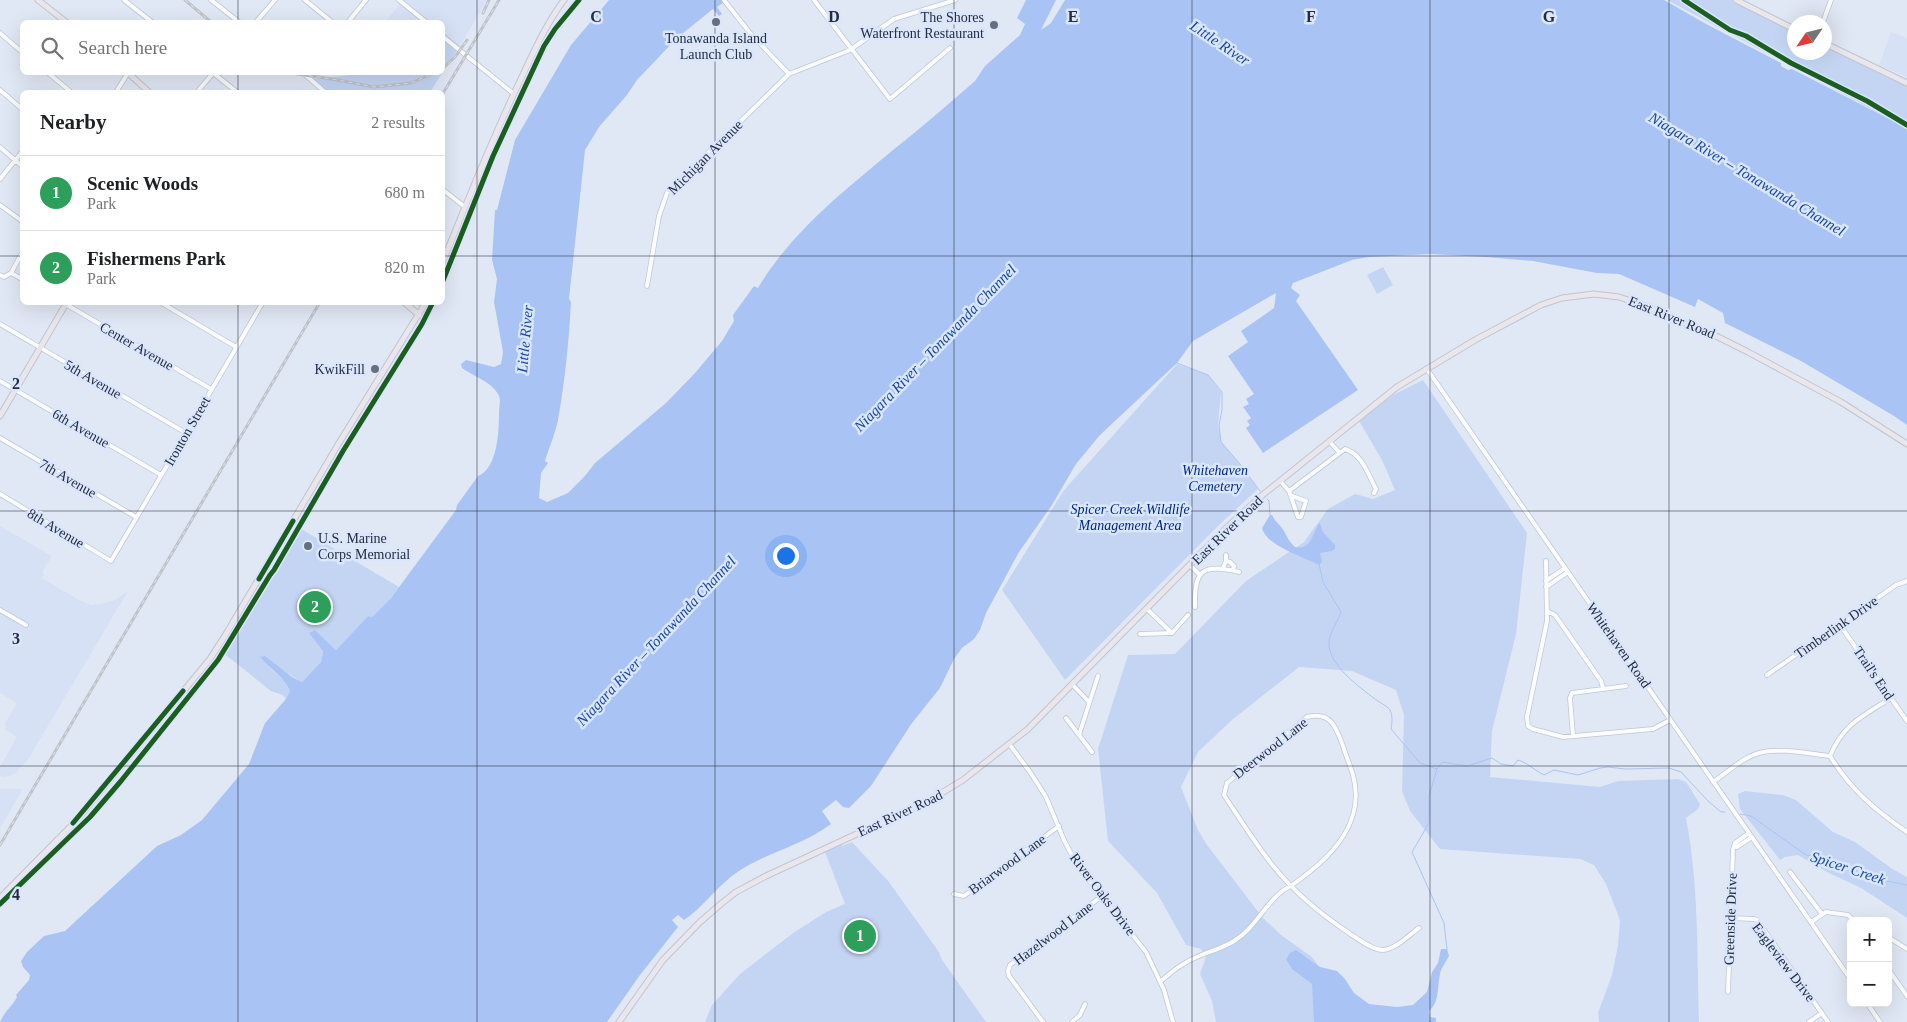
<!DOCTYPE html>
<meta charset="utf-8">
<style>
:root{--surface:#fff;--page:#f2f2f2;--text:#202124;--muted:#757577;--line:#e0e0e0;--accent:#676e7d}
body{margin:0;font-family:Georgia,serif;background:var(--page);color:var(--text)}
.controls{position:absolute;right:15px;bottom:15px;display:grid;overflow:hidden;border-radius:8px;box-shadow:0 5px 20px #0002}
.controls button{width:45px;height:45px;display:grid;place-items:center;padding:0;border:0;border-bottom:1px solid var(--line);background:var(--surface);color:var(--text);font:25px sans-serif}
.compass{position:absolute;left:1787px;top:15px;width:45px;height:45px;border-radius:50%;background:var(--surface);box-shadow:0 5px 20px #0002;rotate:235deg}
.you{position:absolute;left:785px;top:555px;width:18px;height:18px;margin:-12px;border:4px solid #fff;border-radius:50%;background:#1a73e8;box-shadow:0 0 0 8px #1a73e833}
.badge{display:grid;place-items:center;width:32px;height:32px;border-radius:50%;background:var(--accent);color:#fff;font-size:16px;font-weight:700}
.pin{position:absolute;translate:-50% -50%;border:2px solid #fff;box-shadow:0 1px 5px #0006}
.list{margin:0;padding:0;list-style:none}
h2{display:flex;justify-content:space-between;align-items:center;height:65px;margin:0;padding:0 20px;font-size:21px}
h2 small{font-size:16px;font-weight:400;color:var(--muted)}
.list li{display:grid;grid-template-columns:32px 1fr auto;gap:15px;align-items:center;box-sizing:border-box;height:75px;padding:0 20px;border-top:1px solid var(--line)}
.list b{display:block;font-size:19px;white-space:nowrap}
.list p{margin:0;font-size:16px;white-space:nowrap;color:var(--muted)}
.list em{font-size:16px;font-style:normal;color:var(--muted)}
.icon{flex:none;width:28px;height:28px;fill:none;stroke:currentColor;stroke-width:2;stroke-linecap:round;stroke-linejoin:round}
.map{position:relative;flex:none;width:1907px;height:1022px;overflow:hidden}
.search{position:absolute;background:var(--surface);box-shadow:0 5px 20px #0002;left:20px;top:20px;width:425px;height:55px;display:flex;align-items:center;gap:12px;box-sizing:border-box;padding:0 18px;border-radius:8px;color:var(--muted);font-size:19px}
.panel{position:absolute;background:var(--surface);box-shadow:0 5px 20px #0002;left:20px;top:90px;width:425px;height:215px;border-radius:8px}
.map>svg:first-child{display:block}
</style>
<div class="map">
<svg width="1907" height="1022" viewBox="0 0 1907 1022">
<rect width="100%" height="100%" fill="#e1e8f5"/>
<path fill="#d6e1f6" d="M403 0H487L460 46 443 32 442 22H430L427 21 426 22H385Z
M1891 32 1907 38V77L1879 65Z
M0 526 52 556 42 572 44 574 42 578 79 600 91 605 101 604 115 600 128 591 29 758 16 773 10 776 2 777 0 776V767L17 737 6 730 5 723 17 703 0 693Z
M0 789H23L0 828Z"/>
<path fill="#c4d5f4" d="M1667 0H1732L1794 32V52H1824L1825 47 1907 86V128Z
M443 32 460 46 430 92H329L312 79 352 75 358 73 442 72Z
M1383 267 1393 285 1377 294 1367 275Z
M1177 364 1208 375 1221 392 1218 425 1221 442 1240 464 1258 489 1221 523 1065 680 1002 590 1064 490Z
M1423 380 1527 533 1516 634 1492 731 1490 777 1600 787 1618 781 1678 779 1686 782 1700 804 1698 809 1686 818C1699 885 1697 954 1699 1022H1599L1598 1013 1612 975 1618 945 1620 920 1606 884 1594 865 1580 859 1440 849 1410 811 1402 791 1404 715 1396 690 1352 671 1299 667 1232 720 1198 752 1181 787 1198 830 1207 845 1263 918 1281 935 1312 957 1348 1005 1355 1022H1216L1212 1001 1200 974 1206 957 1201 949 1186 945 1157 893 1108 841 1098 749 1128 655 1175 654 1246 581 1304 542 1328 509 1355 494 1373 499 1395 490 1382 460 1359 421 1393 395Z
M296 526 399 587 391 598 372 617 368 616 336 650 315 630 310 633 323 650 321 662 302 682 261 657C269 670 284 677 290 691L286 699 283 695 271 691 222 652Z
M1745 791 1783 795 1796 800 1833 832 1855 842 1891 868 1907 877V918L1861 888 1829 873 1798 855 1785 857 1780 860 1740 809 1738 794Z
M852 842 889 882 939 952 942 960 986 1022H705L712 1005 740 974 793 933 826 912 845 904 825 852 841 844 842 846Z"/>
<path fill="#a9c4f4" d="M609 0H727L717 7 722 14 719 16 713 9 677 38 637 80 627 95 599 127 585 150 569 299 571 302C569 341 565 381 558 420 555 434 549 448 545 461L548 463 541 473 539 498 547 502 568 493 584 477 595 463 666 403 695 373 722 341 734 321 733 315 754 286 758 288C791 232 844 191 893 150 921 128 948 104 975 81L985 66 1020 35 1025 24 1017 18 1026 0H1056L1041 30 1051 23 1065 0H1664L1708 25 1781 63V66L1788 70 1792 69 1907 128V425L1894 416 1801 361 1725 323 1723 313 1698 299 1695 307 1619 274 1597 273 1533 261 1486 257 1431 254 1369 257 1352 260 1293 283 1291 288 1300 295 1296 301 1358 390 1263 453 1246 428 1250 425 1247 421 1251 418 1243 407 1249 404 1246 399 1254 394 1228 356 1248 342 1241 331 1274 308 1276 293 1193 341 1177 363 1100 435 1076 464 1052 505 1019 552 986 613 980 630 974 639 962 648 954 659 940 688 912 723 871 786 849 808 843 807 836 800 822 811 831 824C801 847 762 853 732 876 715 889 702 908 684 920L678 915 672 920 678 927 640 975 607 1022H0C5 1010 12 1007 17 997L16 995 29 980 30 975 23 967 21 961 27 952 44 936 65 931 157 846 181 835 202 820 249 764 265 723 286 699 290 691C284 677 270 669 260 657L265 656 292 677 302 682 321 662 323 651 309 633 315 630 336 650 368 616 372 617 391 598 456 510 457 505 478 476C498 468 499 430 499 412 499 407 501 400 499 396 494 383 473 376 462 368L461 364 466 360 494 367 501 364 503 352 494 302 497 279 492 260 495 210H497L515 140 571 45Z
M1270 515H1272C1275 522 1282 526 1285 533 1288 539 1290 542 1295 547 1311 550 1312 535 1318 525L1320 523 1323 532 1335 545V549L1332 551 1320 553 1322 562 1319 565C1304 557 1266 546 1262 528Z
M1441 949H1447L1449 956C1446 962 1441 968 1440 974 1437 987 1440 1002 1429 1011L1430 1017 1436 1018V1022H1314L1312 984 1292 969 1286 959 1290 953 1296 950 1320 967 1337 971 1345 979 1354 993 1369 1004 1397 1007 1413 1005 1427 992 1432 972 1438 963Z"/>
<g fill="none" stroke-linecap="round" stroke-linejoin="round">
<path stroke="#a9c4f4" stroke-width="1" d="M1177 363 1208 375 1222 392V410L1219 425 1221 442 1240 464 1260 491
M1267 499 1269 501 1270 515
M1319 564 1323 582 1341 612C1338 622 1328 634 1329 644 1329 665 1359 687 1375 699 1379 702 1387 706 1390 710 1393 716 1392 723 1391 729L1420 763 1437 769 1442 762 1467 766 1492 758 1501 764 1513 766 1518 760C1528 763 1534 770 1544 775L1554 770 1578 775 1600 768 1608 767 1625 769 1669 768 1681 772 1708 801 1721 812H1725
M1437 769 1429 796V823L1412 852 1444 923 1447 949
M1740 814 1751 816 1806 855 1832 860 1877 879 1907 885"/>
<defs>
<path id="minor" d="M124 0 152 22
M211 0 239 22
M305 0 332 22
M399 0 426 22
M724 0 750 33 789 74
M814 0 890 99 950 48
M256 22 275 0
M348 22 366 0
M1823 22 1831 0
M0 33 22 52
M442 36 514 94
M47 72 71 92
M212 72 237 92
M302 72 325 92
M0 90 22 109
M116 92 128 73
M197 92 214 72
M0 147 22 166
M0 179 22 152
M442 189 465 207
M0 205 22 221
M11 273 22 253
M0 275 4 277 11 273 22 279
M647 286 659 216 667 193 789 74 850 50 894 19 955 0
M62 302 211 389
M160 302 236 347
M0 324 186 433
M1427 369 1851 980
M0 381 161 475
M0 438 136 517
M1329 441 1339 452
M1280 481 1289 491 1298 517H1301L1306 501 1292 496
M1289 491 1345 449C1362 454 1368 474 1376 489L1374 493
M0 494 111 561 263 302
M1226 561 1230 562 1234 566 1233 570
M1546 561 1547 621 1527 717 1528 726 1533 729 1563 737 1653 729 1670 720
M1190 565 1199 574
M1223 568 1226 561V555
M1546 581 1565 568
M1546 587 1568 572
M1195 607C1194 570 1202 563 1239 572
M1147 609 1172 633
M0 610 26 625
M1547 611 1555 615 1601 681 1603 688
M1840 625 1907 721
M1140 634 1172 633 1188 615
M1767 675 1896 585 1907 581
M1072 684 1089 702
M1891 698C1863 716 1843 724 1830 756 1850 789 1876 811 1907 832
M1066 718 1092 752
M1079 735 1098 676
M1573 736 1570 698 1572 693 1626 686
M1010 745 1030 772 1046 797 1064 840 1077 865 1146 952 1164 990 1173 1022
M1713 782C1728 772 1742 758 1759 753 1779 747 1810 754 1830 756
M1749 833 1735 843 1734 847H1737L1752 837
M1790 872 1822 914
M954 894 964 896 1059 826
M1731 918 1754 919 1757 920 1828 1022
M1811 922 1826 912 1848 915 1854 921
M1888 937 1907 949
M1888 969 1907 996
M1161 981C1172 971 1184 962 1199 956 1211 951 1223 948 1234 941 1254 929 1263 907 1281 892 1288 887 1296 883 1303 877 1337 852 1365 819 1353 775 1350 765 1346 756 1343 746 1336 727 1331 711 1307 717L1227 783 1224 795C1240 819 1256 845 1274 867 1295 893 1322 915 1349 933 1358 939 1372 950 1383 950 1396 949 1409 935 1419 928
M1728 992 1733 849 1734 847
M1867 1003 1880 1022
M1043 1022 1009 976 1008 971 1010 965 1102 896
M1072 1022 1080 1015 1085 1004
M1809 1022 1822 1013"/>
<path id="major" d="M38 0 66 22
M1736 0 1794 29
M1824 43 1907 83
M127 72 149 92
M442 264C467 202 491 141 520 81 533 53 546 24 564 0
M404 302 419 315
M0 416 67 302
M0 898 75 822 210 659 226 634 339 443 426 302
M619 1022 663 960 700 922 722 903 736 892 766 876 930 800 963 780 1028 729 1222 532 1260 497 1397 387 1475 340 1541 305 1562 298 1594 294 1619 297 1646 306 1710 333 1748 352 1841 402 1907 444"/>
</defs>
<use href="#minor" stroke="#c0c6d3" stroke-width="5.5"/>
<use href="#major" stroke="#c1c5cc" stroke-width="7"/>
<use href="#minor" stroke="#fafcfe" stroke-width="4"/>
<use href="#major" stroke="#eae6ee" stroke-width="5"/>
<defs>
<path id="rail" d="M185 0 211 22
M483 13 489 0
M442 69 455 57 467 40
M285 72 338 80 374 87 411 83 436 72
M442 95 499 0
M0 845 320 302"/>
</defs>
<use href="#rail" stroke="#c0c3c6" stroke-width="3"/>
<use href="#rail" stroke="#d9e6fd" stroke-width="1" stroke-dasharray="4" stroke-linecap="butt"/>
<defs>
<path id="cycleway" d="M1684 0 1730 30 1746 36 1791 63 1867 101 1907 125
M442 283 493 156 544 46 555 29 579 0
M259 579 293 521
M73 823 183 691
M0 904 90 817 121 781 218 660 270 575 274 570 343 451 422 324 433 302"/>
</defs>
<use href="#cycleway" stroke="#d9e6fd" stroke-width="8"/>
<use href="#cycleway" stroke="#1b5e20" stroke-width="5"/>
</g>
<path fill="none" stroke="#252d3c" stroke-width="1" stroke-opacity="0.55" d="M238 0V22M477 0V1022M715 0V1022M954 0V1022M1192 0V1022M1430 0V1022M1669 0V1022M238 72V92M0 256H22M442 256H1907M238 302V1022M0 511H1907M0 766H1907"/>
<g fill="#676e7d" stroke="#d9e6fd" stroke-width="2">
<circle cx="716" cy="22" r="5"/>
<circle cx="994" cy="25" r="5"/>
<circle cx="375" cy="369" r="5"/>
<circle cx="308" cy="546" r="5"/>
</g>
<g text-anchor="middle" stroke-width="5" stroke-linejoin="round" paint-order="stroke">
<g font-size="14" fill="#252d3c" stroke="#d9e6fd" text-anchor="end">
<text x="984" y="22">The Shores<tspan x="984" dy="16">Waterfront Restaurant</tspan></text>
<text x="716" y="43" text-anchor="middle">Tonawanda Island<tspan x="716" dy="16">Launch Club</tspan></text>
<text x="365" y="374">KwikFill</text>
<text x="318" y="543" text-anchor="start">U.S. Marine<tspan x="318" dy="16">Corps Memorial</tspan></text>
</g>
<g font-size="14" fill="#252d3c" stroke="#d9e6fd">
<text transform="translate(705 157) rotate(-45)" y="5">Michigan Avenue</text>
<text transform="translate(1672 317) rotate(22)" y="5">East River Road</text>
<text transform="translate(137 346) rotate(30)" y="5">Center Avenue</text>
<text transform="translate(93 379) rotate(30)" y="5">5th Avenue</text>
<text transform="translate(81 428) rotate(30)" y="5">6th Avenue</text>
<text transform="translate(187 431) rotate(-60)" y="5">Ironton Street</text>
<text transform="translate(68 478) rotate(30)" y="5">7th Avenue</text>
<text transform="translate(56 528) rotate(31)" y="5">8th Avenue</text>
<text transform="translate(1227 530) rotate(-44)" y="5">East River Road</text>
<text transform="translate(1836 627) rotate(-35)" y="5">Timberlink Drive</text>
<text transform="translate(1619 645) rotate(55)" y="5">Whitehaven Road</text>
<text transform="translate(1874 673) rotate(56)" y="5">Trail's End</text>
<text transform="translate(1270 748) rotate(-38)" y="5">Deerwood Lane</text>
<text transform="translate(900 813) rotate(-25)" y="5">East River Road</text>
<text transform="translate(1007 864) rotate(-36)" y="5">Briarwood Lane</text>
<text transform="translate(1103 894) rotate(53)" y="5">River Oaks Drive</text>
<text transform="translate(1730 919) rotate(-88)" y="5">Greenside Drive</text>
<text transform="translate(1053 933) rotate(-37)" y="5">Hazelwood Lane</text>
<text transform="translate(1784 962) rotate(53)" y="5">Eagleview Drive</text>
</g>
<g font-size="14" font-style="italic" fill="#002880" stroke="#d9e6fd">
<text x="1215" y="475">Whitehaven<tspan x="1215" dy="16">Cemetery</tspan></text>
<text x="1130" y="514">Spicer Creek Wildlife<tspan x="1130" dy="16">Management Area</tspan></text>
</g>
<g font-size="15" font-style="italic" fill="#1a47a1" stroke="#d9e6fd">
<text transform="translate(1220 43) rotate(34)" y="5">Little River</text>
<text transform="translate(1747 174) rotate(31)" y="5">Niagara River – Tonawanda Channel</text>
<text transform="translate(525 339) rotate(-85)" y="5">Little River</text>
<text transform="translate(935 348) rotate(-46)" y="5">Niagara River – Tonawanda Channel</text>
<text transform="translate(656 641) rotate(-47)" y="5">Niagara River – Tonawanda Channel</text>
<text transform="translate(1848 868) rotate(18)" y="5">Spicer Creek</text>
</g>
</g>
<g font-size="16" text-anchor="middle" font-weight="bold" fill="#252d3c" stroke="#d9e6fd" stroke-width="5" stroke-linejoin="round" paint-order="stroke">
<text x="596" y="22">C</text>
<text x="834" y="22">D</text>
<text x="1073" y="22">E</text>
<text x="1311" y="22">F</text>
<text x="1549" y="22">G</text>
<text x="16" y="389">2</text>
<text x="16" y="644">3</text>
<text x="16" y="900">4</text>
</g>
</svg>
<div class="controls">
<button>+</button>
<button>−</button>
</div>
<svg class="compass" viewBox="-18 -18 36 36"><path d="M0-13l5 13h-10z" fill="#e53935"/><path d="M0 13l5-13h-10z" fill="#757577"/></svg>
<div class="you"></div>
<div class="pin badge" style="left:860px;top:936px;background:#2e9e5b">1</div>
<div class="pin badge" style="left:315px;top:607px;background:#2e9e5b">2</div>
<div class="search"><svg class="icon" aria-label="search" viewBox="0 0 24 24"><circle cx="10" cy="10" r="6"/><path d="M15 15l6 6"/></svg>Search here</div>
<section class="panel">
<h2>Nearby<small>2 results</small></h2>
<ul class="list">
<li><span class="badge" style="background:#2e9e5b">1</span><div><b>Scenic Woods</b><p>Park</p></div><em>680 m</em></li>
<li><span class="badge" style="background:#2e9e5b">2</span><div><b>Fishermens Park</b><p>Park</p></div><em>820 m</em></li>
</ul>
</section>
</div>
